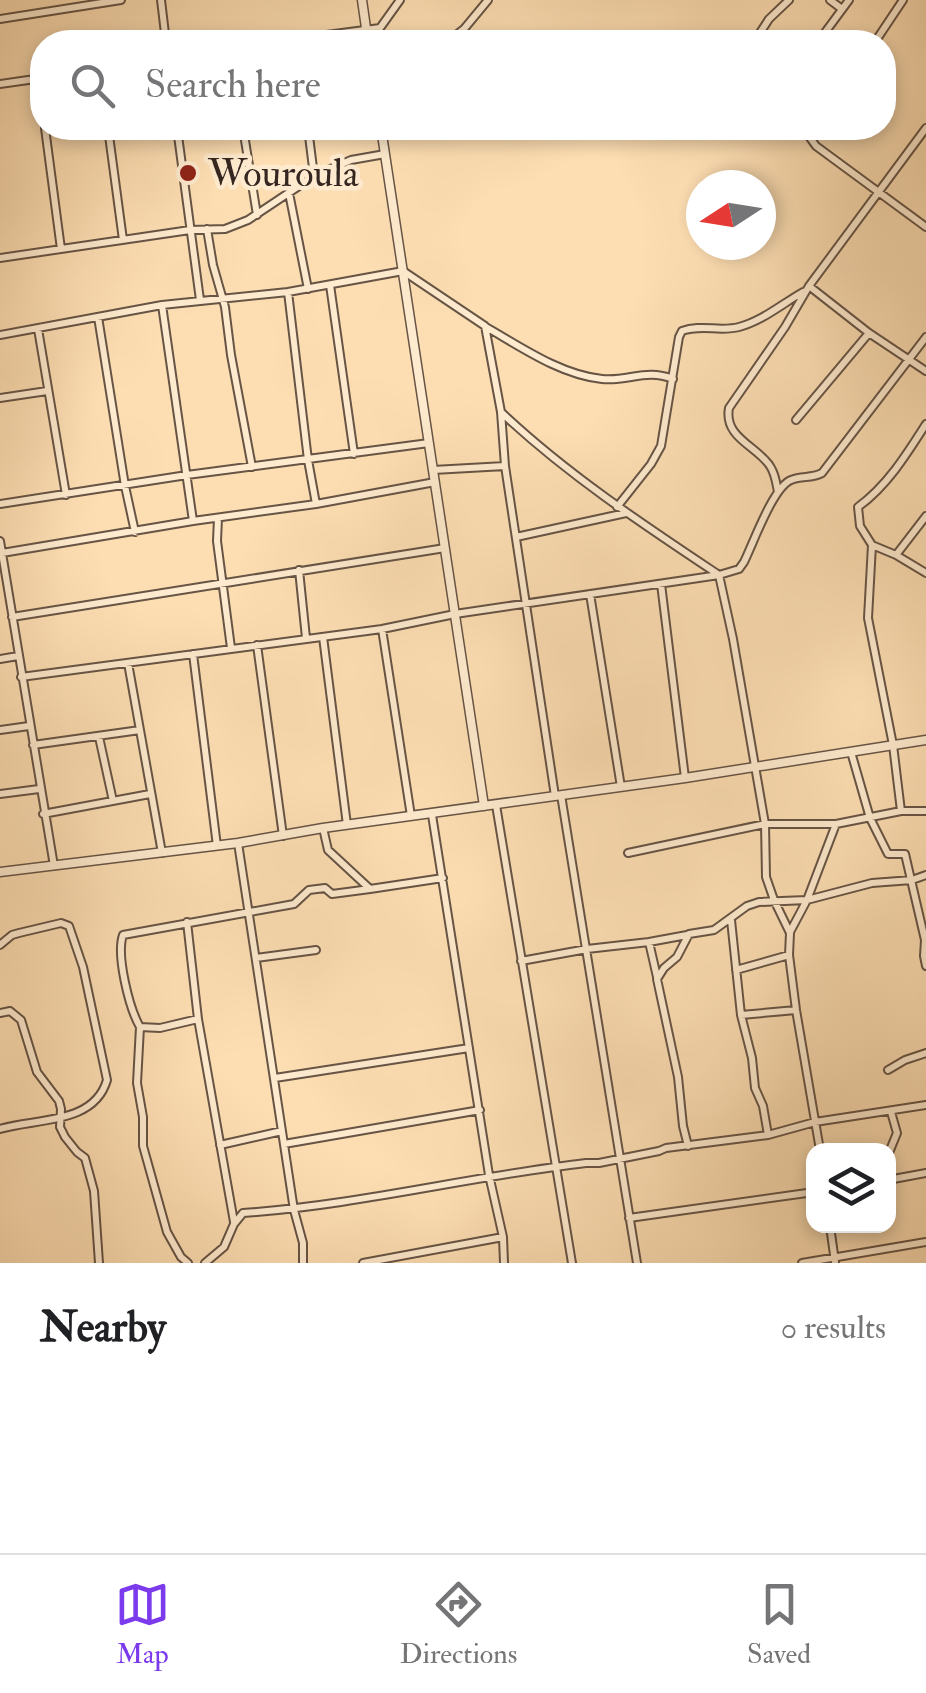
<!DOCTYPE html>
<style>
:root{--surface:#fff;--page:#f2f2f2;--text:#202124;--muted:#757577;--line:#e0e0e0;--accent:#7c3aed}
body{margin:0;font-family:"IM FELL Double Pica",serif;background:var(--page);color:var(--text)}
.controls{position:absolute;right:30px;bottom:30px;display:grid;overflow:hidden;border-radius:20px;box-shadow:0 5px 15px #0003}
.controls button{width:90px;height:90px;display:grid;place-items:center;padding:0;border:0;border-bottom:2px solid var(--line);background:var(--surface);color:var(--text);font:50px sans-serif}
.compass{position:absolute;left:686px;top:170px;width:90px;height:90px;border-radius:50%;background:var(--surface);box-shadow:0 5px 15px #0003;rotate:258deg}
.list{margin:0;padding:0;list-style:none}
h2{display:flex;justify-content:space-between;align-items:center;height:130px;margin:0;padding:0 40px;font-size:42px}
h2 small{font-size:32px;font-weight:400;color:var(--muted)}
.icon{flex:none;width:55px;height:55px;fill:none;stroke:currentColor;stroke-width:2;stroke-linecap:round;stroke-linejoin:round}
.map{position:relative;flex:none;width:926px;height:1263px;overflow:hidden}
.search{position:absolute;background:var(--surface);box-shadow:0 5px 15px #0003;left:30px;right:30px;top:30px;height:110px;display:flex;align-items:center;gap:25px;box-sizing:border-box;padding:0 35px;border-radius:40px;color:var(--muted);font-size:38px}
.sheet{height:290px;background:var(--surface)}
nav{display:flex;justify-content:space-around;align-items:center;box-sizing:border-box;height:140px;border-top:2px solid var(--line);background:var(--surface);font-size:28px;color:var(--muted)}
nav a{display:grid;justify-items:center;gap:5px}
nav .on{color:var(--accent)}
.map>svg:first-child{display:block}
</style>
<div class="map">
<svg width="926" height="1263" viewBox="0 0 926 1263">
<rect width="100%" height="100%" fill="#fddeb3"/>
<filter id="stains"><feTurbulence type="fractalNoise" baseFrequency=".002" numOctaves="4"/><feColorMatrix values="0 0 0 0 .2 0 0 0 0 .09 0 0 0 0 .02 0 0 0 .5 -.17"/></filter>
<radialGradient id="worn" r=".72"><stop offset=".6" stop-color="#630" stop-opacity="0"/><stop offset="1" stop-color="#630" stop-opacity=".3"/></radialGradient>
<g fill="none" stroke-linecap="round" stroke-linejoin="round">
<defs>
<path id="minor" d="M161 0 166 42
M830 0 842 9
M0 19 121 0
M273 42 380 28 400 0
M447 42 464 29 488 0
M754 42 769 19 789 0
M818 42 849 0
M875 42 903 0
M38 78 42 110
M0 84 42 78
M45 128 61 249
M108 128 123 240
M177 128 200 300
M243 128 257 215
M308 128 314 176
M803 128 816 146 926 227
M812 138 819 128
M289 193 308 289
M207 229 213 265 225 307 231 355 252 467
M0 258 190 230 225 229 248 220 314 176 351 160 385 154
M330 285 354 454
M809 286 869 333 926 371
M288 292 308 460 316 504
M162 305 193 521
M98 317 125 486 135 532
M486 327C521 347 561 375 602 379 628 382 646 368 673 379
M38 329 66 495
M0 335 162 305 288 292 403 271 485 326 501 412 505 466 555 796
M0 398 47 391
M502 413C568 475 644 525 719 575L733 639 765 824 766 877 774 900 790 933 789 955 796 1010 820 1150
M796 420 869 333
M433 470 505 466
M778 492C776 481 774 469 766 461 751 444 724 435 729 408L785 327 809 286 926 128
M0 504 187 475 429 443
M617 507 651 464 661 446 679 337 682 331C701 324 720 332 739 327 762 321 782 304 803 292
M218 518 217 541 231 648
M516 537 626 513
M0 541 54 866
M872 545 896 555 926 516
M2 553 193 521 316 504 435 482
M896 555 926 573
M299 570 306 638
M661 584 685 778
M590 594 621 787
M12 617 445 548
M382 629 411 816
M323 637 347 825
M257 645 283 836
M193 654 217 846
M0 659 18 656
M128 663 162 853
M21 677 382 629 455 614 719 575 739 569 744 562C753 544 773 487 791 480 802 475 811 479 822 473L926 337
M0 730 29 726
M99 737 113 801
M33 745 140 730
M851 752 870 818 888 854H905L925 940 924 956 926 966
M0 794 39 789
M561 795 637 1263
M496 805 572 1263
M901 811 893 745 868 618 872 545 860 526 858 507C887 486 907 454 926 424
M43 814 150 794
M432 815 489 1175 503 1237 504 1263
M323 828 328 850 370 889 443 878
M238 843 294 1210 303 1243V1263
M628 853 765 824H836L901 811H926
M731 920 741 1015 752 1058 755 1088 763 1106 768 1135
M187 922 198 1019 234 1222
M790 932 807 900 836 824
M649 942 657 977
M0 945 12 935 19 933 61 923 69 926 83 967 107 1080C94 1125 35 1118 0 1129
M256 958 316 950
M521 961 587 949 649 942 687 935
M736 970 789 955
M0 1013 10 1011 21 1020 37 1072 59 1101 61 1109 60 1127 65 1137 77 1152 85 1158 94 1191 99 1263
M741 1015 796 1010
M198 1019 160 1028 140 1027C129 1008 116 955 123 935L294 904 309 890 325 888 332 894 370 889
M140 1027 137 1083 143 1117V1146L167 1232 181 1257 188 1263
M888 1070 905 1060 926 1053
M275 1078 469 1048
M284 1144 480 1110
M220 1145 282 1131
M688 1146 683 1126 678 1077 657 979 664 968 677 957 689 934 714 930 747 906 759 902 807 900 872 883 912 880 926 875
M888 1155 897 1133 891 1112
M888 1180 926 1173
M629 1218 814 1192
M830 1226 835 1262
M205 1263 224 1247 234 1224 243 1213C359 1205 471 1176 586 1163H599L659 1151 666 1148 768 1135 815 1122 926 1105
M363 1263 503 1237
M802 1263 926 1242"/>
<path id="tertiary" d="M362 0 368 42
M381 128 484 806
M0 872 238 843 323 828 685 778 926 740"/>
</defs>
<use href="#minor" stroke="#665445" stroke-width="10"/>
<use href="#tertiary" stroke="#665445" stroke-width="11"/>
<use href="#minor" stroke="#feeace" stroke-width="6"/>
<use href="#tertiary" stroke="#feeace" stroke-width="8"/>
</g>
<circle fill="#8f2418" stroke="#feeace" stroke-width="4" cx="188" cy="173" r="10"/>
<g text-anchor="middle" stroke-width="9" stroke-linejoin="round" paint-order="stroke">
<g font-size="38" fill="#342620" stroke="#feeace" text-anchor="start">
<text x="208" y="186">Wouroula</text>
</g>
</g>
<rect width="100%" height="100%" filter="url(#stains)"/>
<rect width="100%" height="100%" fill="url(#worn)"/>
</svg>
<div class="controls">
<button><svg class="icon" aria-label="layers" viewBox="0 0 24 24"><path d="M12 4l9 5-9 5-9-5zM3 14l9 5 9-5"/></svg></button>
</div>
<svg class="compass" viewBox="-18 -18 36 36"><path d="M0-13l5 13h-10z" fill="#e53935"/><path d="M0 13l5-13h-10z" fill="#757577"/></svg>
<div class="search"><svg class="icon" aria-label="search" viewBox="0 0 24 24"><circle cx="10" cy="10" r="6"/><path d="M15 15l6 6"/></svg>Search here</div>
</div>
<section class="sheet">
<h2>Nearby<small>0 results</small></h2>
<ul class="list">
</ul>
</section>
<nav>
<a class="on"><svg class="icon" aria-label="map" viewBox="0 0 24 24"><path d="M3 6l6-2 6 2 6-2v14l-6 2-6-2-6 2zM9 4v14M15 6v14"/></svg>Map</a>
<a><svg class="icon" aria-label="directions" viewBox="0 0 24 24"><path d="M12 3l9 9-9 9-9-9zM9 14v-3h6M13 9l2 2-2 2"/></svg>Directions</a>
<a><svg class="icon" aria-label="saved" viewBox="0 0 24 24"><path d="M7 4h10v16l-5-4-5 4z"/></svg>Saved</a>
</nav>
